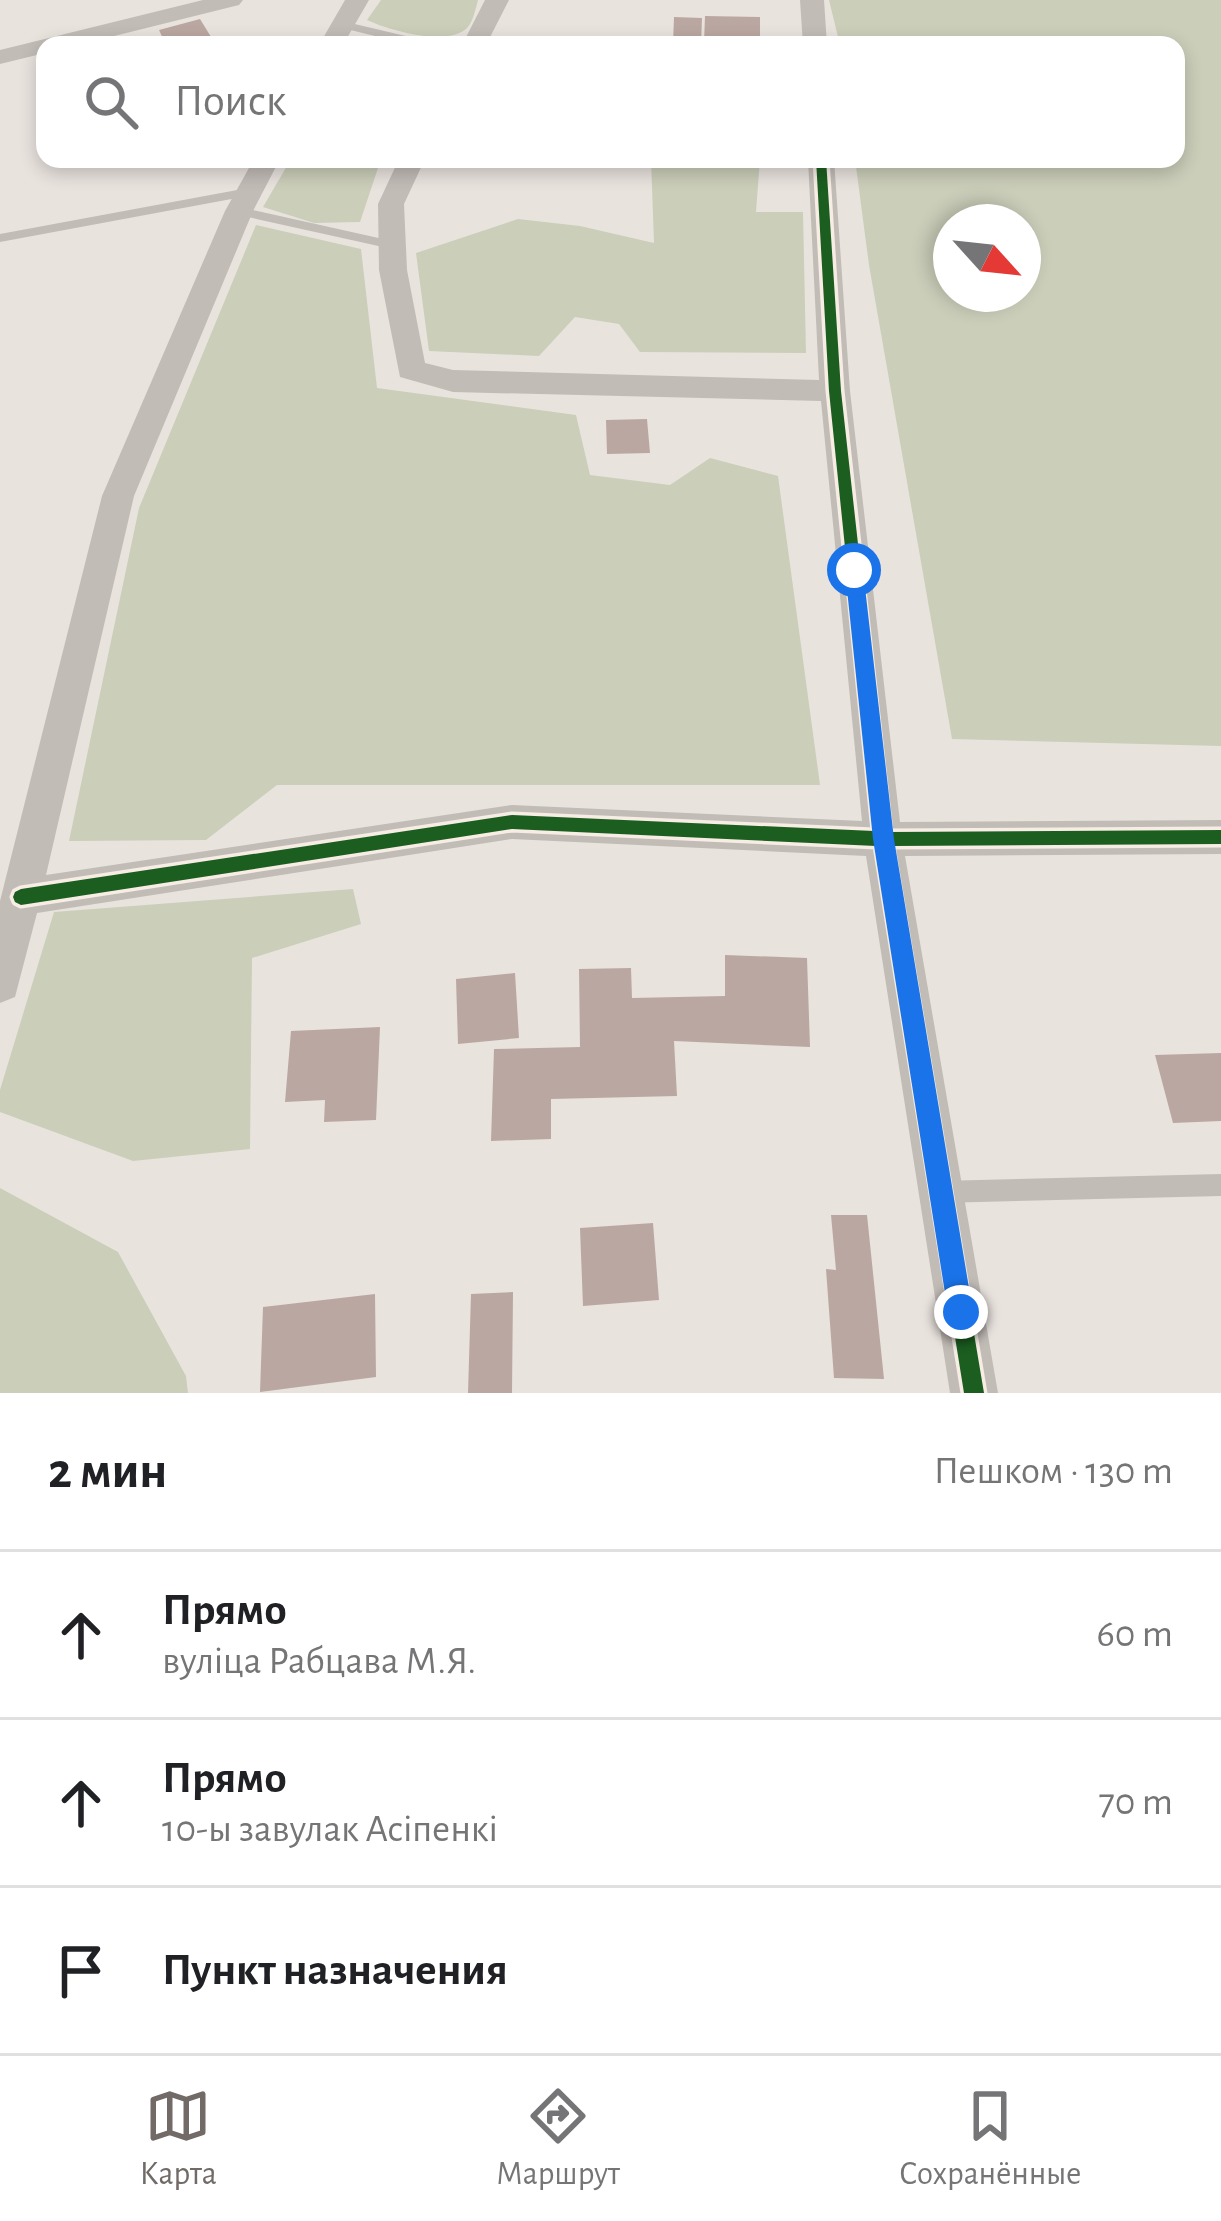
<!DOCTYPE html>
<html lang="ru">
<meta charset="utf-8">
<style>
:root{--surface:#fff;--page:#f2f2f2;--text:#202124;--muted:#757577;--line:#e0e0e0;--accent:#726a66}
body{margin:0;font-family:"Alegreya Sans",sans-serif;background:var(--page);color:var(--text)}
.compass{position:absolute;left:933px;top:204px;width:108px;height:108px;border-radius:50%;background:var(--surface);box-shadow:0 6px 18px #0003;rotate:117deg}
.stop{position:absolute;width:36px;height:36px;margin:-27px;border:9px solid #1a73e8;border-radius:50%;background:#fff}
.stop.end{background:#1a73e8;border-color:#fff;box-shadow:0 3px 12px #0008}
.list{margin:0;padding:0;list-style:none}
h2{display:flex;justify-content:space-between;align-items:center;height:156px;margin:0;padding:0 48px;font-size:51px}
h2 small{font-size:39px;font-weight:400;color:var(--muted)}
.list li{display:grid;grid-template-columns:78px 1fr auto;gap:36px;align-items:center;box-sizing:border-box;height:168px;padding:0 48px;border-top:3px solid var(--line)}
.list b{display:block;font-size:45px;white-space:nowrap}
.list p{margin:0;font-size:39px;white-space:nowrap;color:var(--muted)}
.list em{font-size:39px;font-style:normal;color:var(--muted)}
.icon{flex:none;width:66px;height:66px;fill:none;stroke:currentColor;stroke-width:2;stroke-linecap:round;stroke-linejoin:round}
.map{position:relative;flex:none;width:1221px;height:1393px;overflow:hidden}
.search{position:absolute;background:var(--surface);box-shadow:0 6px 18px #0003;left:36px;right:36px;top:36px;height:132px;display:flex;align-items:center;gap:30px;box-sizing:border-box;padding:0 42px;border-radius:24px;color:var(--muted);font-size:45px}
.sheet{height:660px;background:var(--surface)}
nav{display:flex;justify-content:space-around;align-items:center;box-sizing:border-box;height:168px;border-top:3px solid var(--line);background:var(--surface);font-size:33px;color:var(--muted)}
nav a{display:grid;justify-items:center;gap:6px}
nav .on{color:var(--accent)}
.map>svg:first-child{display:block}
</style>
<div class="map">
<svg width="1221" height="1393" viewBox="0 0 1221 1393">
<rect width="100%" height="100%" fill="#e9e3de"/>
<path fill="#cbceb9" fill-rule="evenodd" d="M381 0H478C476 8 473 21 468 27 449 48 388 30 367 20Z
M829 0H1221V746L952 739 869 265 855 159H1176V45H840ZM951 222H1023V294H951Z
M291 159H381L360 222 314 223 263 207Z
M651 159H760L756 212H803L806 353 640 352 619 324 575 317 539 356 429 351 416 253 518 219 580 226 654 243Z
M256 225 361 249 377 388 576 415 590 475 670 485 710 458 778 476 820 785H277L206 840 69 841 139 508Z
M353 889 361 924 252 958 250 1149 133 1161 0 1112V1090L54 912Z
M0 1188 118 1252 186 1376 188 1393H0Z"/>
<path fill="#bba7a1" d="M705 16 760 17V45L704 43Z
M674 17 702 18 701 45H673Z
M200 19 216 45H166L159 30Z
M647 419 650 453 607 454 606 420Z
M725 955 807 958 810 1047 674 1041 677 1096 551 1099V1139L491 1141 494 1049 580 1047 579 969 631 968 632 998 725 996Z
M515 973 519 1038 458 1044 456 979Z
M380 1027 376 1120 324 1122 325 1100 285 1102 291 1031Z
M1221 1053V1121L1173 1123 1155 1055Z
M831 1215H867L884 1379 834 1378 826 1269 836 1270Z
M653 1223 659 1300 583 1306 580 1228Z
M513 1292 512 1393H468L471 1294Z
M375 1294 376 1377 260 1392 263 1307Z"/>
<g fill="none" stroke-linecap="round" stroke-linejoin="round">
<path fill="#c2bcb7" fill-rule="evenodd" d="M342 21 431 42 433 45H412L338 27 336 25Z
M248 188 255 192 253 195 0 242V234Z
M239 207 392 241 399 245 392 249 234 214 232 211Z
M1221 1174V1196L940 1203 932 1200 929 1192 932 1184 940 1181Z"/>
<path fill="#c2bcb7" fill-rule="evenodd" d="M203 0H243L239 5 78 45H45V53L0 64V50Z
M345 0H369L343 45H319Z
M485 0H509L486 45H462Z
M800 0H824L827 45H803Z
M254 159H280L253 211 134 496 46 875 512 805 862 821 821 401 453 392 400 377 379 270 378 204 399 159H425L404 204 407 270 425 363 453 370 819 380 808 159H834L850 391 900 822 1221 820V854L905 856 998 1393H950L866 856 512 839 37 913 15 997 0 1003V901L102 496 225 211Z"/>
<defs>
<path id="cycleway" d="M816 159H826L841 391 890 832 1221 830V844L892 846 984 1393H964L876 846 512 829 21 905 15 902 13 897 15 892 21 889 512 815 874 831 829 391Z"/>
</defs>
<use href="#cycleway" stroke="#f7ede5" stroke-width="7"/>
<use href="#cycleway" fill="#1b5e20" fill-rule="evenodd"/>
</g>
<path fill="#1a73e8" d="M854 563 863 570 894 839 973 1312 970 1322 961 1325 952 1322 948 1312 873 839 845 570Z"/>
</svg>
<svg class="compass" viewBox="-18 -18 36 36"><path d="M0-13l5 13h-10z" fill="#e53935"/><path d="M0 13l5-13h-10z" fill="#757577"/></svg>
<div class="stop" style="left:854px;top:570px"></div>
<div class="stop end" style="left:961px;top:1312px"></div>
<div class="search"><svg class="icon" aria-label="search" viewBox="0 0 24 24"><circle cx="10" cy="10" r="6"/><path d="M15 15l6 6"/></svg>Поиск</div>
</div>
<section class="sheet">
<h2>2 мин<small>Пешком · 130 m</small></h2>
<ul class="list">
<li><svg class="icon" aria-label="ahead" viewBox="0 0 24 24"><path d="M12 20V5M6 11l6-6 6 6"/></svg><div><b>Прямо</b><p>вуліца Рабцава М.Я.</p></div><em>60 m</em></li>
<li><svg class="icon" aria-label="ahead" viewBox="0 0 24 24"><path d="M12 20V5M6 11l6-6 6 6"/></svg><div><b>Прямо</b><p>10-ы завулак Асіпенкі</p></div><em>70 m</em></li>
<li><svg class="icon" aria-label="arrive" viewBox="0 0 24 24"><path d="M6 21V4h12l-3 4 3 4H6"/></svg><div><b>Пункт назначения</b></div></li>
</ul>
</section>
<nav>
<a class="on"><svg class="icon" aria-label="map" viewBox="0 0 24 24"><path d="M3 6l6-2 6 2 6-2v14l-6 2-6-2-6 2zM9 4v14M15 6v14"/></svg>Карта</a>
<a><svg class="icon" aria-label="directions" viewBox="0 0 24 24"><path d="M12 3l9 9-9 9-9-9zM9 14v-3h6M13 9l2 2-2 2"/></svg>Маршрут</a>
<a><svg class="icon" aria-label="saved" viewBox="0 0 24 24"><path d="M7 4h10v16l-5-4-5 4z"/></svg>Сохранённые</a>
</nav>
